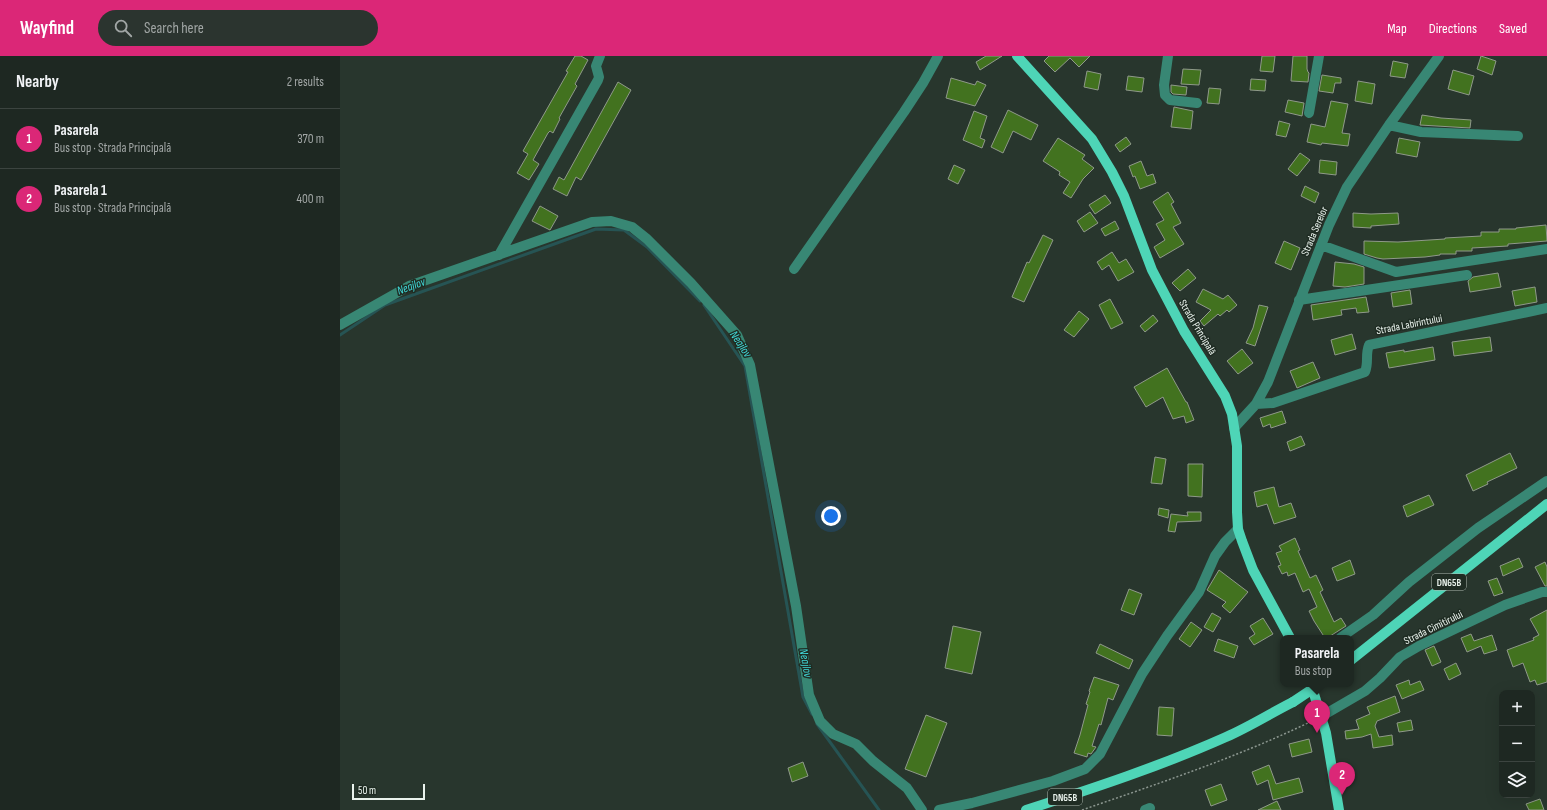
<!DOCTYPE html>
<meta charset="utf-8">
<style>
:root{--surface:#1e2822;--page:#2b342f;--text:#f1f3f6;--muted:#a1a6a5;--line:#3c4440;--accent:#db2777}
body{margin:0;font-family:"Sofia Sans Condensed",sans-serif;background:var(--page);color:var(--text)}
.controls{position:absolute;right:12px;bottom:12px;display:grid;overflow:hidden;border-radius:8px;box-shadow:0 4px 16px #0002}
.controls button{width:36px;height:36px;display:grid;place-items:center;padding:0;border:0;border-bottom:1px solid var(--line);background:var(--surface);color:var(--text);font:20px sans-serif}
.scale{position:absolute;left:12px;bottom:10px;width:73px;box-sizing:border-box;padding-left:4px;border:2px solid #eaf3ed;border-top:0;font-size:11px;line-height:14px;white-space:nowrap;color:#eaf3ed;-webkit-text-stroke:3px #1f2c23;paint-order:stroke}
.you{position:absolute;left:491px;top:460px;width:14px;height:14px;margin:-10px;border:3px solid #fff;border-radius:50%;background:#1a73e8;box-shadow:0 0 0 6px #1a73e833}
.badge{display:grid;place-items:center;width:26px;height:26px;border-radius:50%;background:var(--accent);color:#fff;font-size:13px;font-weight:700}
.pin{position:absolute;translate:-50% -33px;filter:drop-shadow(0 1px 2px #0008)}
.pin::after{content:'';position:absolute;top:21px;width:14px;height:12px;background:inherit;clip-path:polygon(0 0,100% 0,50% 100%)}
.popup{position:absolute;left:940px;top:579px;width:74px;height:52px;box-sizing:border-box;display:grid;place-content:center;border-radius:8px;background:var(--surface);filter:drop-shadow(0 1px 3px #0005);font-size:13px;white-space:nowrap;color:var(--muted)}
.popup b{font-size:15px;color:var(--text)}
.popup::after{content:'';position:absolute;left:50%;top:100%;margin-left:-8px;border:8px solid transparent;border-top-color:var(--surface)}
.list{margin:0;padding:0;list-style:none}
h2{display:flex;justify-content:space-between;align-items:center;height:52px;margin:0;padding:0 16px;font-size:17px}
h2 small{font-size:13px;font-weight:400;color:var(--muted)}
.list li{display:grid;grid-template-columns:26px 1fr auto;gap:12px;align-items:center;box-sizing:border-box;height:60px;padding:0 16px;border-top:1px solid var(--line)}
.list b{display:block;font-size:15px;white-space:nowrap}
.list p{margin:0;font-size:13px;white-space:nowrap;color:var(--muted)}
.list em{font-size:13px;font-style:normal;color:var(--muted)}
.icon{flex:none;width:22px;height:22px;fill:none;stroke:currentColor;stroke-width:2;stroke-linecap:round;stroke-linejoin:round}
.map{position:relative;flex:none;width:1207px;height:754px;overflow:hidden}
header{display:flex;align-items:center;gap:24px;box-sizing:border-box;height:56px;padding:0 20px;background:var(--accent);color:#fff}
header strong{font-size:19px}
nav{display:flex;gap:22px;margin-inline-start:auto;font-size:14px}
.search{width:280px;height:36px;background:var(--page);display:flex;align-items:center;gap:10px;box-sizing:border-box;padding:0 14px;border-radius:22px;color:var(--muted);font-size:15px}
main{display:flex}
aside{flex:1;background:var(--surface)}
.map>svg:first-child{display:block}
</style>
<header>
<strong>Wayfind</strong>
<div class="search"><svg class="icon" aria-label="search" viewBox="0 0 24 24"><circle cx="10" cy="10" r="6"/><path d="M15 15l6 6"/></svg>Search here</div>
<nav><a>Map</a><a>Directions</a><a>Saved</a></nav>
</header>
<main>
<aside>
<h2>Nearby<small>2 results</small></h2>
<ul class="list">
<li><span class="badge">1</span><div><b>Pasarela</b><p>Bus stop · Strada Principală</p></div><em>370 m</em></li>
<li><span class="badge">2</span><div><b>Pasarela 1</b><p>Bus stop · Strada Principală</p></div><em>400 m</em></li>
</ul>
</aside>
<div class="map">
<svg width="1207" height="754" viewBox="0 0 1207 754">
<rect width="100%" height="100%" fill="#28362d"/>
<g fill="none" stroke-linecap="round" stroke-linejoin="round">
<path stroke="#265454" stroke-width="3" d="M364 249 405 310 463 641 472 658
M0 279 45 249 256 173 284 174 307 191 360 245
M477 668 539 754"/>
</g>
<path fill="#42721f" stroke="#8f998a" d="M235 0H241L248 4 235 28 237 30 219 62 220 63 213 77 210 75 208 77 193 104 199 108 189 124 177 117 188 98 183 95 228 16 226 15Z
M646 0H662L640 14 636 6Z
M709 0H750L739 11 730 2 715 16 704 5Z
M922 0H935L933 16 920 15Z
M953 0H967V13L968 16 969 17 968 26 951 25Z
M1141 0 1156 5 1152 19 1137 13Z
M1053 5 1068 8 1065 22 1050 20Z
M843 13 861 14 859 29 841 28Z
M1113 14 1134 20 1129 39 1108 33Z
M747 15 761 18 758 34 744 31Z
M982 19 1001 22V27H995L993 37 979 35Z
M788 20 804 22 802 36 786 34Z
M611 22 635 29 637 25 646 29 635 50 606 42Z
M911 23 926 24 925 35 910 34Z
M1018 25 1035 28 1032 48 1015 45Z
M278 26 291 34 241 124 236 121 227 140 213 133 219 121 224 124Z
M831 29 847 31 846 39 833 38 831 36Z
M869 32 881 33 879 48 867 47Z
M948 44 964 47 962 60 945 56Z
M991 45 1008 48 1002 77 1010 78 1008 90 982 87 981 89 967 86 971 68 985 71Z
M834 51 853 55 851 73 831 71Z
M668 54 698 69 691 84 673 75 663 97 651 91Z
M634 55 647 60 640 82 645 84 642 92 623 84Z
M1082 59 1101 62 1131 64 1130 72 1080 69Z
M939 65 950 68 946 81 936 79Z
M786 81 791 88 780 96 775 89Z
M718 82 745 99 742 103 754 112 743 123 731 142 723 137 730 126 719 119 720 116 703 105Z
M1059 82 1080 86 1077 101 1056 97Z
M960 97 970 104 957 120 948 113Z
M980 104 997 106 996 119 979 117Z
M801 105 807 120 813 118 816 127 800 133 795 120 793 121 789 110Z
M614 109 625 114 618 128 608 123Z
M965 130 979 137 975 147 961 140Z
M828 136 834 146 831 148 841 167 833 171 844 188 820 202 814 191 825 184 816 168 824 164 813 146Z
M765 139 771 147 755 158 749 149Z
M200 150 218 160 210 174 192 165Z
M750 156 758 167 744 176 737 165Z
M1013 157 1031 158 1058 157 1059 168 1031 170V172L1013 171Z
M775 165 779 173 765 180 761 173Z
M1206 169 1207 185 1168 188V190L1132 192V195H1116V198H1100V199L1085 201 1043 203 1037 202 1024 198V185L1058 186 1105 183V182L1141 180V176H1159V173H1176V172Z
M703 179 713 184 684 246 672 241 687 206 689 207Z
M944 185 960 192 951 214 935 207Z
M772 196 779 207 786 203 794 216 778 225 769 209 762 214 757 206Z
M995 206 1014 208 1024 211V228L1005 231 993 230Z
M848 213 856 222 840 235 832 227Z
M1158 217 1161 231 1130 236 1128 225 1133 221Z
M1195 231 1197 246 1175 250 1172 235Z
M863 233 883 243 888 239 897 249 889 256 887 254 880 260 878 258 864 270 860 265 871 254 856 246Z
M1070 234 1072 248 1053 251 1051 237Z
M1026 241 1029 256 1017 257 1016 252 1001 254 1002 259 973 264 971 249Z
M770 243 783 267 771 273 759 249Z
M919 249 928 251 915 290 906 287 913 272Z
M739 255 749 263 734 281 724 274Z
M813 259 818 265 805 276 800 270Z
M1012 278 1016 293 995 299 991 284Z
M1150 281 1152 295 1114 300 1112 286Z
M1093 291 1095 304 1049 312 1046 297 1064 294V296Z
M902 293 913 307 898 318 887 305Z
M973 306 980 322 957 332 950 315Z
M827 312 846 346H847L854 364 846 367 844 360 833 363 823 341 806 351 794 331Z
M942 355 946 367 931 372 930 368 923 371 920 362Z
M961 380 965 389 950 395 947 386Z
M1170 397 1177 412 1147 426 1148 428 1133 435 1126 419Z
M815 401 826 403 822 428 811 427Z
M848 408H863L862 441 848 440Z
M934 431 939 451 951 447 956 461 934 468 927 448 917 451 914 436Z
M1089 439 1094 449 1067 461 1063 450Z
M819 452 829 454 828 462 818 459Z
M847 456H861V465L837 466 835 476 828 475 831 458 848 460Z
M955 482 960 494 958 495 970 522 976 519 983 534 980 536 994 566 1001 562 1006 570 987 582H985L974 565 969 555 977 551 969 533 963 536 955 517 948 520 947 516 942 518 938 510 941 509 936 497 942 495 939 490Z
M1179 502 1183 511 1163 520 1160 510Z
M1010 504 1015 518 997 525 992 512Z
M1205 506 1207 511V530H1205L1195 511Z
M879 514 908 536 890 557 882 550 886 546 867 534Z
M1157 522 1163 537 1154 540 1148 525Z
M789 533 802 538 794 559 781 554Z
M1207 554V626L1197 629 1195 624 1190 626 1183 607 1173 611 1167 594 1194 584 1193 582 1199 579 1190 563Z
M872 557 881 562 873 576 864 571Z
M923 562 933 578 914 589 909 582 915 578 910 570Z
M851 566 862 574 850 591 839 583Z
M613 570 641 576 632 618 605 612Z
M1131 578 1134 585 1152 579 1157 594 1144 598 1141 590 1127 596 1121 582Z
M878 583 898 590 894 602 874 595Z
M760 588 793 604 789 613 756 597Z
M1094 590 1101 606 1092 610 1085 594Z
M1116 607 1121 618 1109 624 1104 613Z
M754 621 779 629 773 644 768 642 761 669 759 668 752 690 756 691 751 698 748 697 747 701 734 697 740 679 748 649 746 648 750 636 749 635Z
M1069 624 1070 629 1080 625 1084 634 1062 643 1056 629Z
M1055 640 1060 656 1037 665 1035 670 1039 681 1052 679 1053 689 1033 692 1031 678 1022 681 1006 683 1005 675 1019 673 1016 664 1030 658 1027 651Z
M819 651 834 652 832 680 817 679Z
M586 659 607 667 586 721 565 713Z
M1071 664 1073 674 1059 676 1057 667Z
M969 683 972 696 952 701 949 688Z
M463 706 468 720 452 726 448 712Z
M929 709 936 728 959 722 963 736 933 744 928 724 917 729 912 716Z
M881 728 887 744 871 750 865 734Z
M1200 743 1204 754H1189L1186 748Z
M937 745 941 754H918Z"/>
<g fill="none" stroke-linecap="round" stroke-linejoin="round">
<path stroke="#8b968f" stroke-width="1.5" stroke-dasharray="2 2" stroke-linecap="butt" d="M742 754C820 727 898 701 972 665"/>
<path stroke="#388774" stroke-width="10" d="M828 0 824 29 825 39 830 44 857 47
M969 57 979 0
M1049 69 1081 76 1178 80
M981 189 1056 216 1207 193
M159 199 258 24 259 21 256 10 260 0
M454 213 564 56 583 27 598 0
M959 244 1127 219
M0 269 69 230 252 166 271 165 292 171 307 183 351 227 397 279 410 309 456 550 469 639 480 665 493 678 516 688 533 705 567 732 582 754
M916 348 933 347 1025 316C1029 306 1025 299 1029 289L1207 252
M894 372 916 348 928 326 989 169 1007 131 1049 69 1099 0
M1000 582 1033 559 1069 526 1138 472 1207 425
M982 660 1025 635 1040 622 1060 601 1079 590 1165 549 1202 536H1207
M599 754 632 747 713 725 745 713 760 698 802 618 827 580 859 536 875 500 885 486 898 473
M805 754 810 752"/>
<path stroke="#4ed5b7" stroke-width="10" d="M677 0 752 83 772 116 784 140 812 214 844 275 885 340 892 358 897 390V456L898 473 902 485 913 514 950 582
M1011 604 1207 448
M971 628 986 677 999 754
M686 754C754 732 821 710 886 681 909 671 931 657 953 646"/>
<path stroke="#4ed5b7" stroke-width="10" d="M953 646 980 628"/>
</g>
<g text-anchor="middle" stroke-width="3" stroke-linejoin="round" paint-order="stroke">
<g fill="#1f2c23" stroke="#adb7b0" stroke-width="1">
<rect x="1092" y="518" width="34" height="16" rx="3"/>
<rect x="708" y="733" width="34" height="16" rx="3"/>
</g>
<g font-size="10" font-weight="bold" fill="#eaf3ed">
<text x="1109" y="530">DN65B</text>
<text x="725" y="745">DN65B</text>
</g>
<g font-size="11" fill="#eaf3ed" stroke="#1f2c23">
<text transform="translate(974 175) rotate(-67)" y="4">Strada Serelor</text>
<text transform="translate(1069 268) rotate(-11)" y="4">Strada Labirintului</text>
<text transform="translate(858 271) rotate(59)" y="4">Strada Principală</text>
<text transform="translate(1093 571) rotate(-26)" y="4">Strada Cimitirului</text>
</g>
<g font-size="12" font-style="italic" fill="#41dada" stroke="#1f2c23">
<text transform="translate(71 230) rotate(-20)" y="4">Neajlov</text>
<text transform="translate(401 288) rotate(56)" y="4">Neajlov</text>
<text transform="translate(466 607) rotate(80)" y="4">Neajlov</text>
</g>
</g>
</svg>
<div class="controls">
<button>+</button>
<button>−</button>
<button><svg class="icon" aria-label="layers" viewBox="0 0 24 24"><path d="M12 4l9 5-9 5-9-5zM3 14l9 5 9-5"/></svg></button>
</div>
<div class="scale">50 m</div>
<div class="you"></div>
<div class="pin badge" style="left:977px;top:677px">1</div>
<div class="popup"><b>Pasarela</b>Bus stop</div>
<div class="pin badge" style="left:1002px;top:739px">2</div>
</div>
</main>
